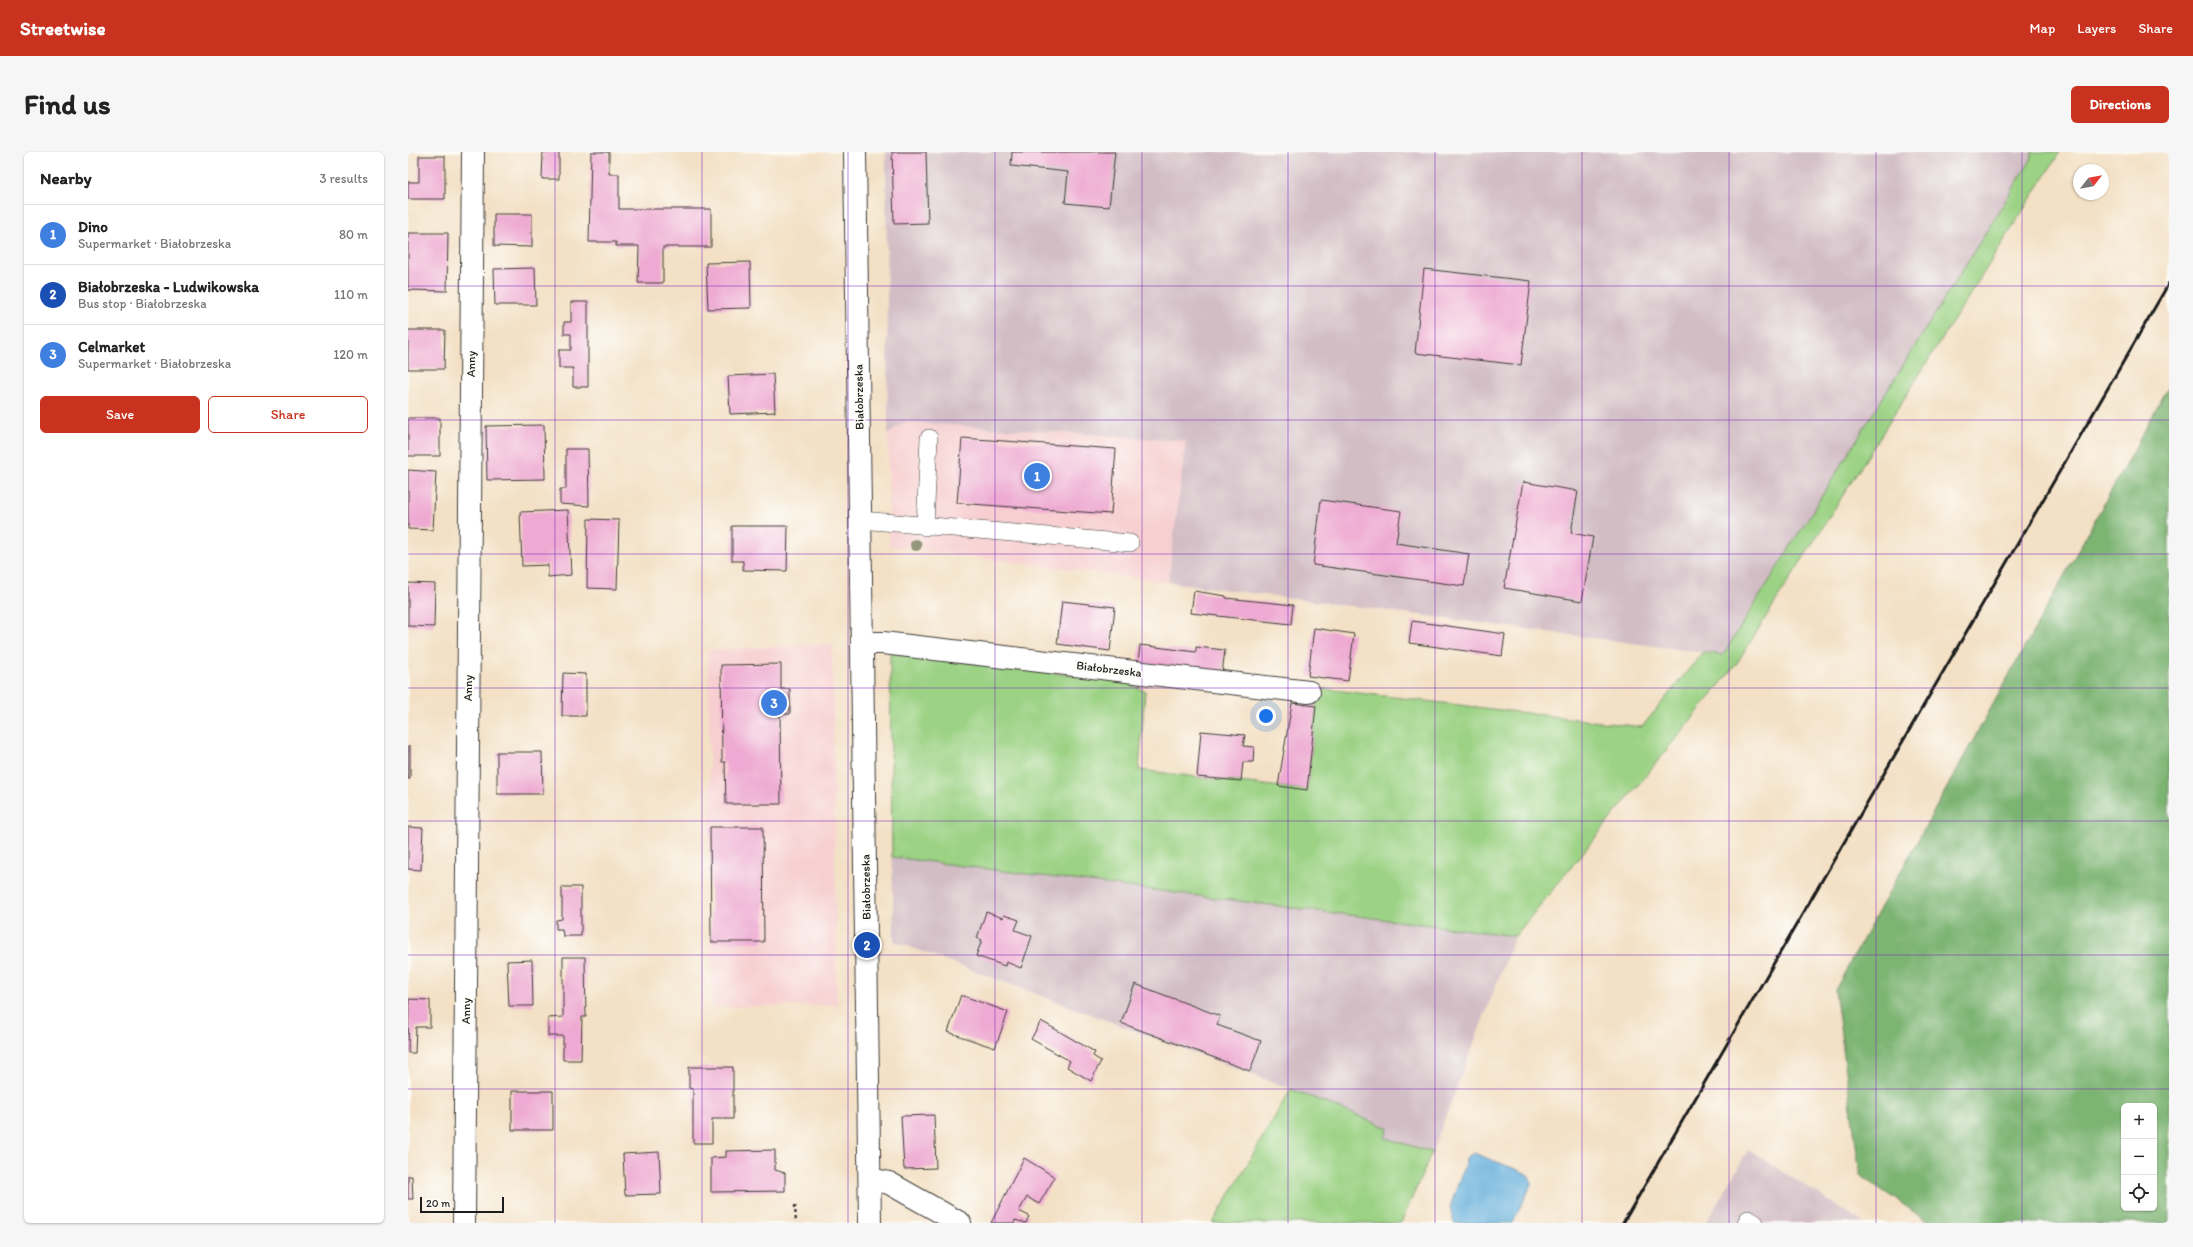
<!DOCTYPE html>
<meta charset="utf-8">
<style>
:root{--surface:#fff;--page:#f6f6f6;--text:#222;--muted:#767676;--line:#e0e0e0;--accent:#c8321e}
body{margin:0;font-family:Itim,sans-serif;background:var(--page);color:var(--text)}
.controls{position:absolute;right:12px;bottom:12px;display:grid;overflow:hidden;border-radius:6px;box-shadow:0 1px 3px #0004}
.controls button{width:36px;height:36px;display:grid;place-items:center;padding:0;border:0;border-bottom:1px solid var(--line);background:var(--surface);color:var(--text);font:20px sans-serif}
.compass{position:absolute;left:1665px;top:12px;width:36px;height:36px;border-radius:50%;background:var(--surface);box-shadow:0 1px 3px #0004;rotate:59deg}
.scale{position:absolute;left:12px;bottom:10px;width:84px;box-sizing:border-box;padding-left:4px;border:2px solid #1c1c1c;border-top:0;font-size:11px;line-height:14px;white-space:nowrap;color:#1c1c1c;-webkit-text-stroke:3px #fdfcf7;paint-order:stroke}
.you{position:absolute;left:858px;top:564px;width:14px;height:14px;margin:-10px;border:3px solid #fff;border-radius:50%;background:#1a73e8;box-shadow:0 0 0 6px #1a73e833}
.badge{display:grid;place-items:center;width:26px;height:26px;border-radius:50%;background:var(--accent);color:#fff;font-size:13px;font-weight:700}
.pin{position:absolute;translate:-50% -50%;border:2px solid #fff;box-shadow:0 1px 4px #0006}
.list{margin:0;padding:0;list-style:none}
h2{display:flex;justify-content:space-between;align-items:center;height:52px;margin:0;padding:0 16px;font-size:17px}
h2 small{font-size:13px;font-weight:400;color:var(--muted)}
.list li{display:grid;grid-template-columns:26px 1fr auto;gap:12px;align-items:center;box-sizing:border-box;height:60px;padding:0 16px;border-top:1px solid var(--line)}
.list b{display:block;font-size:15px;white-space:nowrap}
.list p{margin:0;font-size:13px;white-space:nowrap;color:var(--muted)}
.list em{font-size:13px;font-style:normal;color:var(--muted)}
.actions{display:flex;gap:8px;padding:12px 16px}
.actions a{flex:1;padding:9px 0;border:1px solid var(--accent);border-radius:6px;text-align:center;font-size:14px;color:var(--accent)}
.actions .main{background:var(--accent);color:#fff}
.icon{flex:none;width:22px;height:22px;fill:none;stroke:currentColor;stroke-width:2;stroke-linecap:round;stroke-linejoin:round}
.map{position:relative;flex:none;width:1761px;height:1071px;overflow:hidden;border-radius:6px}
header{display:flex;align-items:center;gap:24px;box-sizing:border-box;height:56px;padding:0 20px;background:var(--accent);color:#fff}
header strong{font-size:19px}
nav{display:flex;gap:22px;margin-inline-start:auto;font-size:14px}
.intro{display:flex;align-items:center;justify-content:space-between;box-sizing:border-box;height:96px;padding:0 24px}
h1{margin:0;font-size:28px}
.button{padding:10px 18px;border-radius:6px;background:var(--accent);color:#fff;font-size:14px;font-weight:700}
main{display:flex;gap:24px;padding:0 24px}
aside{flex:1;background:var(--surface);border-radius:6px;box-shadow:0 1px 3px #0004}
.map>svg:first-child{display:block}
</style>
<header>
<strong>Streetwise</strong>
<nav><a>Map</a><a>Layers</a><a>Share</a></nav>
</header>
<div class="intro"><h1>Find us</h1><a class="button">Directions</a></div>
<main>
<aside>
<h2>Nearby<small>3 results</small></h2>
<ul class="list">
<li><span class="badge" style="background:#3f7fe0">1</span><div><b>Dino</b><p>Supermarket · Białobrzeska</p></div><em>80 m</em></li>
<li><span class="badge" style="background:#1a4fb4">2</span><div><b>Białobrzeska - Ludwikowska</b><p>Bus stop · Białobrzeska</p></div><em>110 m</em></li>
<li><span class="badge" style="background:#3f7fe0">3</span><div><b>Celmarket</b><p>Supermarket · Białobrzeska</p></div><em>120 m</em></li>
</ul>
<div class="actions"><a class="main">Save</a><a>Share</a></div>
</aside>
<div class="map">
<svg width="1761" height="1071" viewBox="0 0 1761 1071">
<rect width="100%" height="100%" fill="#fdfcf7"/>
<filter id="ink" filterUnits="userSpaceOnUse"><feTurbulence type="fractalNoise" baseFrequency=".025" numOctaves="2"/><feDisplacementMap in="SourceGraphic" scale="8" xChannelSelector="R" yChannelSelector="G"/><feConvolveMatrix kernelMatrix="1 2 1 2 8 2 1 2 1" color-interpolation-filters="sRGB"/></filter>
<filter id="wash" filterUnits="userSpaceOnUse"><feTurbulence type="fractalNoise" baseFrequency=".012" numOctaves="4" result="noise"/><feDisplacementMap in="SourceGraphic" scale="16" xChannelSelector="R" yChannelSelector="G"/><feGaussianBlur stdDeviation="0.9" result="paint"/><feColorMatrix in="noise" values="0 0 0 0 0 0 0 0 0 0 0 0 0 0 0 0 0 1.4 0 .05"/><feComposite in="paint" operator="in"/></filter>
<g filter="url(#wash)">
<rect width="100%" height="100%" fill="#f3e0c5"/>
<path fill="#f7cfd0" d="M496 270 779 289 760 430 481 394 480 282Z
M424 492 429 853 304 855 300 498Z"/>
<path fill="#d2bdc5" d="M478 0H1624V6L1315 503 760 430 778 289 496 270 480 282Z
M484 705 1107 784 1024 1000 977 986 980 976 883 937 486 789Z
M1340 998 1456 1071H1298Z"/>
<path fill="#9bd284" stroke="#5c7750" d="M1624 0H1652L1327 514 1107 784 484 705 482 501 718 530 737 539 731 618 899 638 910 536 1234 575 1295 500 1315 503 1624 6Z
M883 937 980 976 977 986 1024 1000 993 1071H805Z"/>
<path fill="#7cb472" stroke="#4c6847" fill-rule="evenodd" d="M1761 234V1071H1522L1452 1023 1427 838ZM1716 954H1746V1056H1716Z"/>
<path fill="#62addb" stroke="#3f647c" d="M1066 1001 1120 1022 1124 1031 1105 1071H1046L1042 1055 1059 1005Z"/>
<g id="blocks">
<path fill="#eeaad2" d="M135 0H151V27H134Z
M183 0H201V22H211V57H303V95H255V131H230L231 94H208V90H181Z
M484 0H518L520 71 486 72Z
M604 0H707L701 55 657 51 660 20 603 14Z
M11 4H37V47H0V30H11Z
M86 62H124V95L86 94Z
M0 81H40L39 139 0 138Z
M342 110 343 156 300 157 298 111Z
M127 116 128 153H87L86 117Z
M1016 117 1123 129 1113 213 1007 201Z
M163 150H180V235H165V216H151V198H163V182H156V170H163Z
M0 178H37L36 217H0Z
M365 222 367 260 322 262 320 224Z
M0 266H32V304H0Z
M136 273 137 327 79 328 78 274Z
M554 286 708 297 703 362 549 351Z
M158 297H180L181 354 152 352V337H158Z
M0 318 28 320 25 378 0 377Z
M1115 330 1170 339 1163 381 1185 385 1174 449 1096 436Z
M913 348 993 359 988 391 1061 402 1056 434 905 413Z
M160 358 163 423 140 425V413L114 414 112 360Z
M180 367 211 368 209 437 179 436Z
M324 374H380L379 419 335 418V409H324Z
M0 431 27 432 26 475 0 474Z
M786 439 818 444V446L885 453 883 472 783 461Z
M654 449 707 455 702 499 649 492Z
M1004 469 1097 482 1094 504 1001 491Z
M906 476 946 482 940 529 900 524Z
M732 493 788 500V495L817 498 814 521 730 511Z
M373 512V537H382V562H372L373 652H318L317 610H314L313 513Z
M155 521 178 522V564H154Z
M884 551 908 554 899 638 870 634Z
M793 579 837 583 835 594 846 595 845 610H835L833 629 789 625Z
M0 594H2V627H0Z
M89 600H134L135 642H89Z
M0 675 15 676 13 718 0 717Z
M302 675H355L356 790H303Z
M154 735H173V784H155L154 777H148V768L154 767Z
M578 760 595 766 596 763 611 768 607 778 624 784 613 816 598 810 597 814 568 804 574 788 569 786Z
M155 805H177L178 865H174L173 908H155V884H140V866L155 865Z
M124 808 125 854H101L99 809Z
M727 832 812 864 809 873 853 889 842 919 713 871Z
M553 843 600 860 587 896 540 880Z
M1 847 22 848V875H8L7 901H0Z
M633 869 687 900 685 904 693 909 683 929 659 915 662 909 623 887Z
M281 915H325V967H304V991H285V937L281 936Z
M104 939H145V978H104Z
M526 963 528 1016 496 1017 493 964Z
M367 998V1018L377 1021V1039L303 1040V1006L318 1005V999Z
M251 1000 253 1042 217 1043 215 1002Z
M616 1006 647 1025 631 1052 619 1045 611 1059 621 1064 618 1071 607 1068 606 1071H583Z
M0 1024H4L5 1047H0Z"/>
</g>
</g>
<g filter="url(#ink)">
<use href="#blocks" fill-opacity="0" stroke="#3c3935" stroke-width="1"/>
<g fill="none" stroke-linecap="round" stroke-linejoin="round">
<defs>
<path id="lane" d="M453 368 722 391
M517 375 521 286
M1338 1071 1340 1067 1347 1071"/>
<path id="street" d="M454 491H475L901 540
M462 1027 481 1031 552 1071
M56 1071 65 0"/>
<path id="secondary" d="M447 0 462 1071"/>
</defs>
<use href="#lane" stroke="#3c3935" stroke-width="18"/>
<use href="#street" stroke="#3c3935" stroke-width="24"/>
<use href="#secondary" stroke="#3c3935" stroke-width="24"/>
<path stroke="#3c3935" stroke-width="2.5" stroke-dasharray="3 3" stroke-linecap="butt" d="M387 1053 388 1071"/>
<use href="#lane" stroke="#fff" stroke-width="17"/>
<use href="#street" stroke="#fff" stroke-width="22"/>
<use href="#secondary" stroke="#fff" stroke-width="22"/>
<path stroke="#1c1c1c" stroke-width="3" d="M1215 1071 1761 131"/>
</g>
<circle fill="#95977c" cx="508" cy="393" r="6"/>
</g>
<path fill="none" stroke="#7b2cbf" stroke-width="1" stroke-opacity="0.55" d="M147 0V1071M294 0V1071M440 0V1071M587 0V1071M734 0V1071M880 0V1071M1027 0V1071M1174 0V1071M1321 0V1071M1468 0V1071M1614 0V1071M0 134H1761M0 268H1761M0 402H1761M0 536H1761M0 669H1761M0 803H1761M0 937H1761"/>
<g text-anchor="middle" stroke-width="4" stroke-linejoin="round" paint-order="stroke">
<g font-size="12" fill="#1c1c1c" stroke="#fdfcf7">
<text transform="translate(63 212) rotate(-89)" y="4">Anny</text>
<text transform="translate(451 245) rotate(-91)" y="4">Białobrzeska</text>
<text transform="translate(701 517) rotate(7)" y="4">Białobrzeska</text>
<text transform="translate(60 536) rotate(-89)" y="4">Anny</text>
<text transform="translate(458 735) rotate(-91)" y="4">Białobrzeska</text>
<text transform="translate(58 859) rotate(-89)" y="4">Anny</text>
</g>
</g>
</svg>
<div class="controls">
<button>+</button>
<button>−</button>
<button><svg class="icon" aria-label="locate" viewBox="0 0 24 24"><circle cx="12" cy="12" r="6"/><path d="M12 2v4M12 18v4M2 12h4M18 12h4"/></svg></button>
</div>
<svg class="compass" viewBox="-18 -18 36 36"><path d="M0-13l5 13h-10z" fill="#e53935"/><path d="M0 13l5-13h-10z" fill="#767676"/></svg>
<div class="scale">20 m</div>
<div class="you"></div>
<div class="pin badge" style="left:629px;top:324px;background:#3f7fe0">1</div>
<div class="pin badge" style="left:459px;top:793px;background:#1a4fb4">2</div>
<div class="pin badge" style="left:366px;top:551px;background:#3f7fe0">3</div>
</div>
</main>
